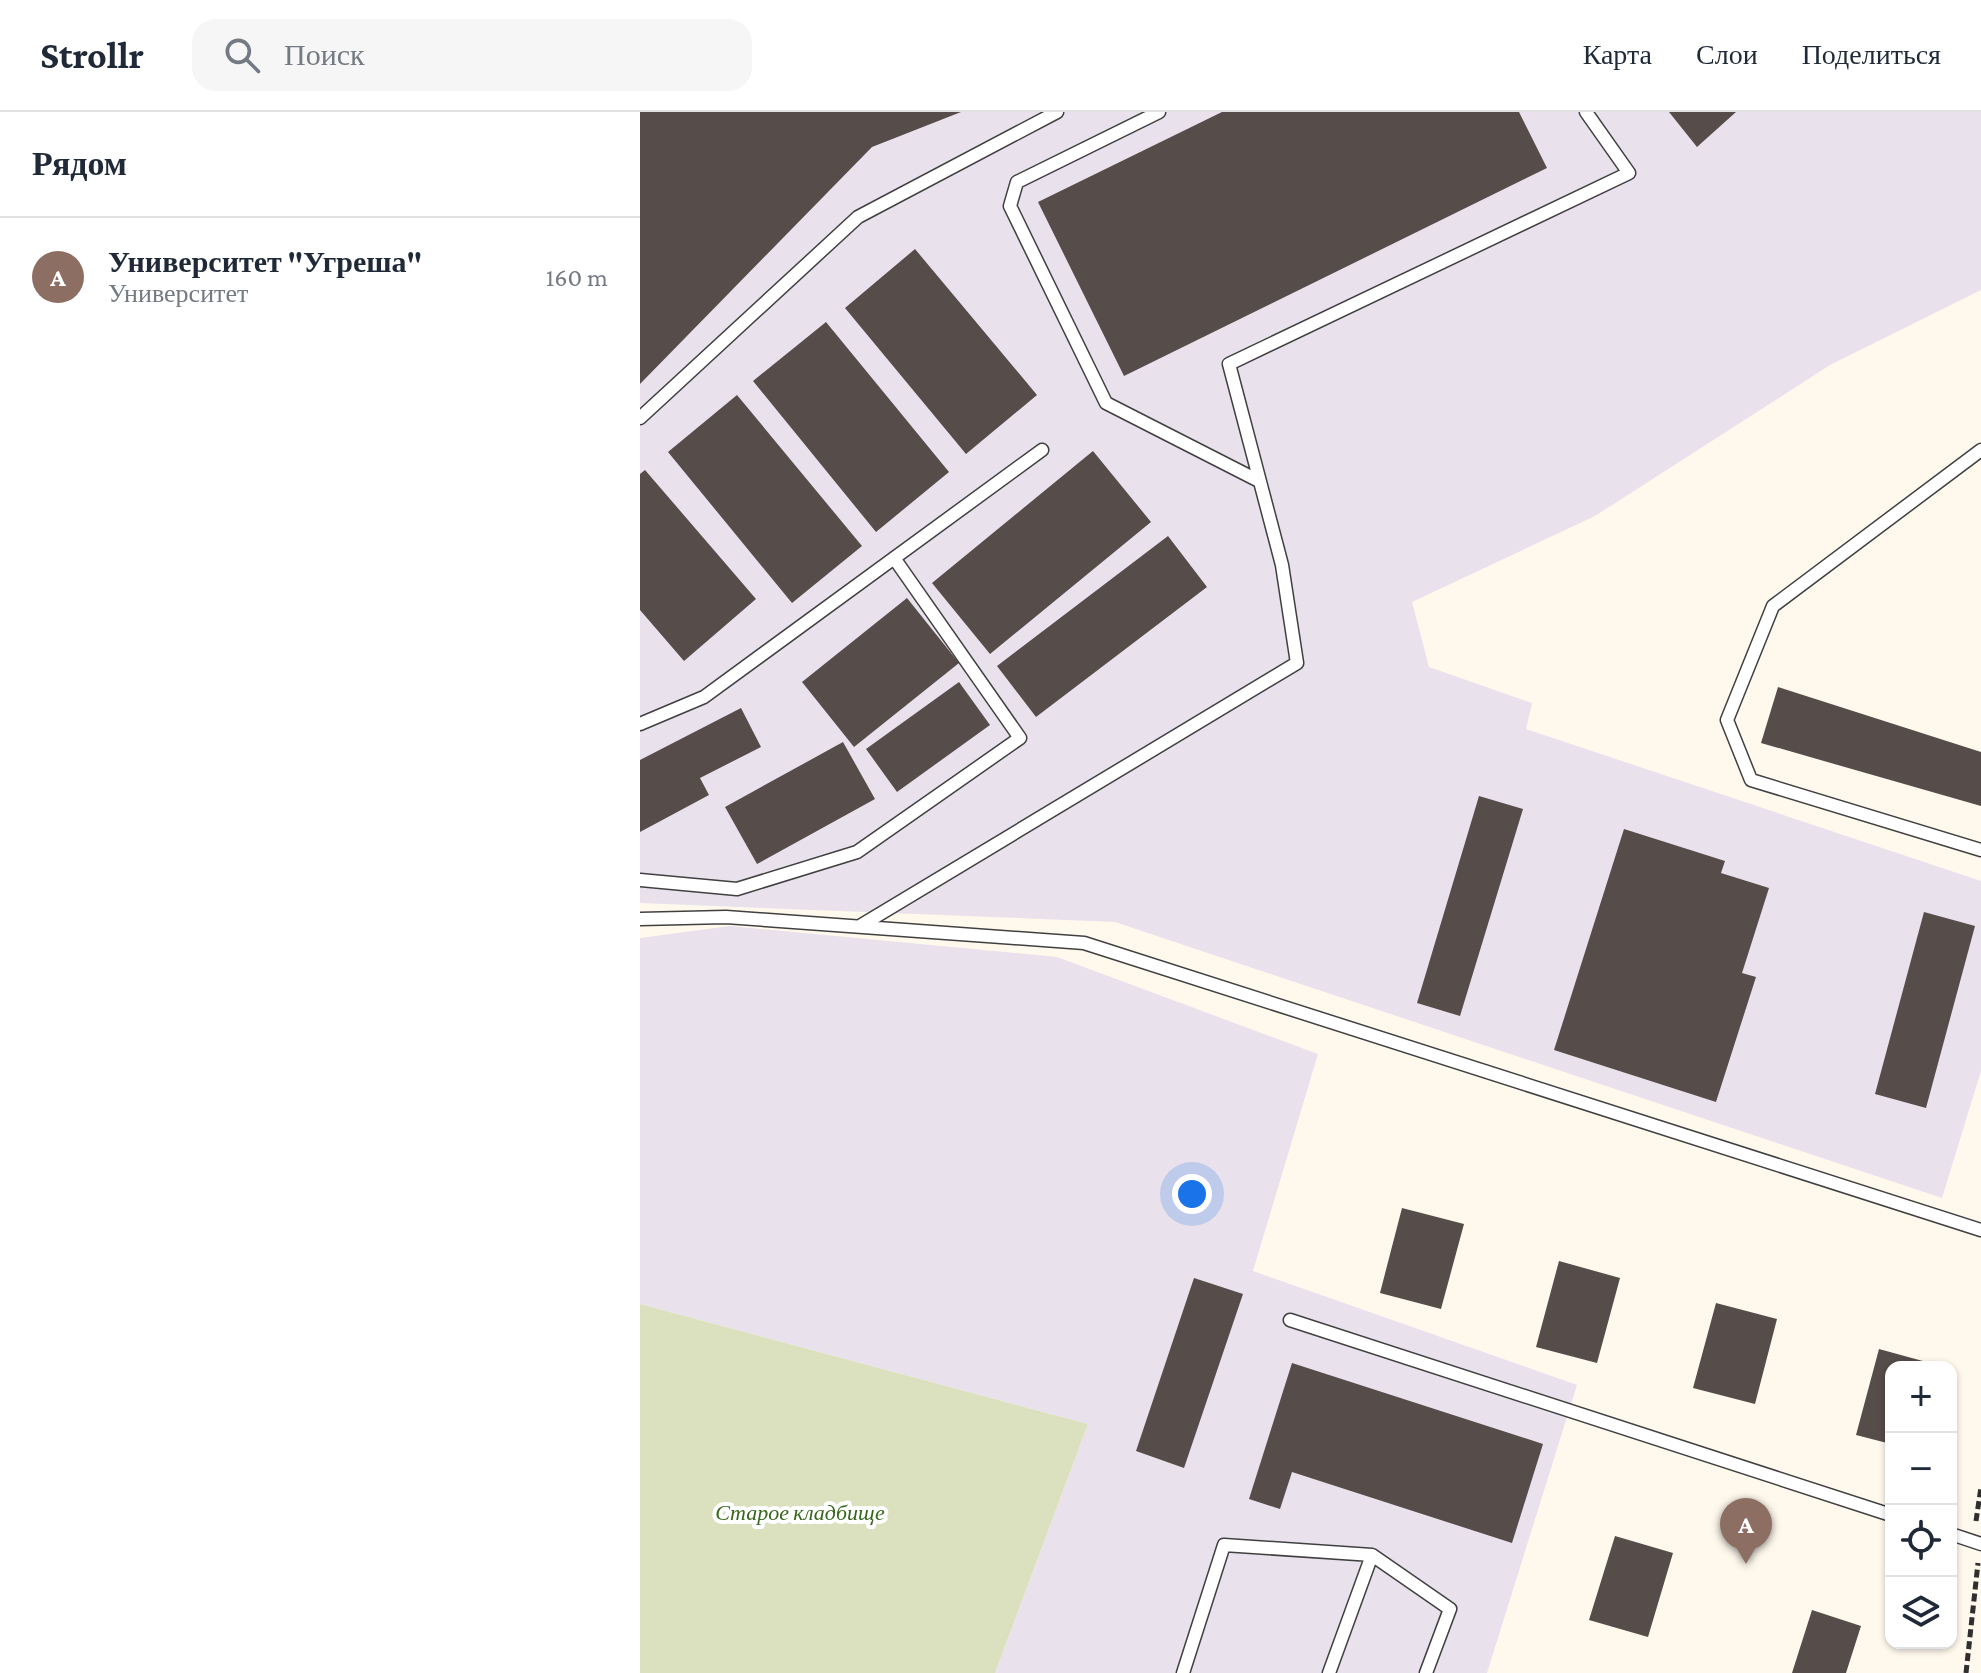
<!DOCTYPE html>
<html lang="ru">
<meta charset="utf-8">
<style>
:root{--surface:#fff;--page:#f6f6f7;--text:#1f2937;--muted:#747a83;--line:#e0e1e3;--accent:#111827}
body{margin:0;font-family:"Crimson Pro",serif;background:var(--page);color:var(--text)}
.controls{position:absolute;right:24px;bottom:24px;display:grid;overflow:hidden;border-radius:16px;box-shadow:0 2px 6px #0004}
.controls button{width:72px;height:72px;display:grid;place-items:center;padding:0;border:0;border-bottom:2px solid var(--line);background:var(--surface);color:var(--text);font:40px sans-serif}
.you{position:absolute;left:552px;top:1082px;width:28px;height:28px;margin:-20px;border:6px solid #fff;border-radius:50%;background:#1a73e8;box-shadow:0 0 0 12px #1a73e833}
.badge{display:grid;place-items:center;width:52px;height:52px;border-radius:50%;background:var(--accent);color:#fff;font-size:26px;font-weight:700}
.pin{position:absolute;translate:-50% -66px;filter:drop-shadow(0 2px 4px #0008)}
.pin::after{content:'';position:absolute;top:42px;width:28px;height:24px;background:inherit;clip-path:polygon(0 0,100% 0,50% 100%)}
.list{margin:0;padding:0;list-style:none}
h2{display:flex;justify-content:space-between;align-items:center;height:104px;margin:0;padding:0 32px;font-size:34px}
h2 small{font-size:26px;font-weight:400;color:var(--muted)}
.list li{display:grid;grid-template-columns:52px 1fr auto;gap:24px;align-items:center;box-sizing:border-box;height:120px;padding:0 32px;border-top:2px solid var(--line)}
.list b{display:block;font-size:30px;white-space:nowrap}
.list p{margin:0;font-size:26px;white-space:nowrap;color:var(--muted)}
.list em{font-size:26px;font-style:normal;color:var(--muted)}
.icon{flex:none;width:44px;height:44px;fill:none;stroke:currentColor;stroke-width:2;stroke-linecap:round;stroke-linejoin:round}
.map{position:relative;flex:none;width:1341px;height:1561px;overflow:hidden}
header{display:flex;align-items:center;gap:48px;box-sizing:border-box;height:112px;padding:0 40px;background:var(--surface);border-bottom:2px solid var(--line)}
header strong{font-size:38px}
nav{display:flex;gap:44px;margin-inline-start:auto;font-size:28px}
.search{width:560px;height:72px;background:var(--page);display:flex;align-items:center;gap:20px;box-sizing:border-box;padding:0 28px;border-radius:24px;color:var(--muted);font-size:30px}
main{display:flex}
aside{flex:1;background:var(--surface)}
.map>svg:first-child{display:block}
</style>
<header>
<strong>Strollr</strong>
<div class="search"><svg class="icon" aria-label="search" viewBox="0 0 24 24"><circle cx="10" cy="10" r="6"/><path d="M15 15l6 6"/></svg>Поиск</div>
<nav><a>Карта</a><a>Слои</a><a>Поделиться</a></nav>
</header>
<main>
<aside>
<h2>Рядом<small></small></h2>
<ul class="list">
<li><span class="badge" style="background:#8d6e63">A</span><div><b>Университет &quot;Угреша&quot;</b><p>Университет</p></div><em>160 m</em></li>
</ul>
</aside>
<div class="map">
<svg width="1341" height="1561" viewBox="0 0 1341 1561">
<rect width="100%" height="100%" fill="#fff9ed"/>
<path fill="#e9e1ec" d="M0 0H1341V178L1190 253 955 404 772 490 789 555 892 591 886 617 1341 769V959L1302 1086 475 810 0 791Z
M90 814 417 845 678 942 613 1159 937 1273 847 1561H355L448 1312 0 1192V826Z"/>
<path fill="#dbe1be" d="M0 1192 448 1312 355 1561H0Z"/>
<path fill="#564c49" d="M0 0H321L232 35 0 272Z
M582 0H879L907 56 484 264 398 90Z
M1029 0H1096L1057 35Z
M275 137 397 283 326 342 205 196Z
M186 210 309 360 236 420 113 269Z
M97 283 222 434 152 491 28 340Z
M453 339 511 410 350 542 292 471Z
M5 358 116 487 44 549 0 498V362Z
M528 424 567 475 396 605 357 554Z
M267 486 319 551 214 635 162 570Z
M319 570 350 613 257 680 226 637Z
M1138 575 1341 640V694L1121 631Z
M101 596 121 635 60 666 69 683 0 720V648Z
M203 630 235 687 117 752 85 695Z
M839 684 883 697 820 904 777 891Z
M984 717 1085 749 1081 761 1129 776 1102 861 1116 865 1076 990 914 938Z
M1284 800 1335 814 1286 996 1235 982Z
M762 1096 824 1112 801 1197 740 1181Z
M919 1149 980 1166 957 1251 896 1235Z
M554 1166 603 1182 544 1356 496 1339Z
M1076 1191 1137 1207 1115 1292 1053 1276Z
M1239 1237 1301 1254 1251 1255V1332L1216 1323Z
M652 1251 903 1332 872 1431 652 1360 640 1397 609 1387Z
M975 1424 1033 1441 1008 1525 949 1508Z
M1172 1498 1221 1514 1206 1561H1152Z"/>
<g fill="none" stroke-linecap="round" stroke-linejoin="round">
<defs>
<path id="service" d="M519 0 377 70 370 94 466 291 619 369
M0 306 218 105 417 0
M1341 338 1133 494 1087 608 1111 668 1341 738
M0 612 64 585 402 338
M0 768 97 777 217 740 380 626 254 446
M0 807 86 805 444 831 1341 1118
M220 814 657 551 642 453 589 252 989 61 946 0
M650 1208 1251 1403
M1311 1422 1341 1432
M543 1561 584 1433 732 1443 810 1497 786 1561
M689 1561 732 1443"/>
</defs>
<use href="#service" stroke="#404040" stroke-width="15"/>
<path stroke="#2f2f2f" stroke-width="5" stroke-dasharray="8 4" stroke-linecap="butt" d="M1336 1409 1341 1375
M1326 1561 1338 1451"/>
<use href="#service" stroke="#fff" stroke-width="12"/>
</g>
<g text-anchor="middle" stroke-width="8" stroke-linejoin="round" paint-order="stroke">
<g font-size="22" font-style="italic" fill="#37661c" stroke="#fff">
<text x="160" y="1408">Старое кладбище</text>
</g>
</g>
</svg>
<div class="controls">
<button>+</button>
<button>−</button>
<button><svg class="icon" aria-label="locate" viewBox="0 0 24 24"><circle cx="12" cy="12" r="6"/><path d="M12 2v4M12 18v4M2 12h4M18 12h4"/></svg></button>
<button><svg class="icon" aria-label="layers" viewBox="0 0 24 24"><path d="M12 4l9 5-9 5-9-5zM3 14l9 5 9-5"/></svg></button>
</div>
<div class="you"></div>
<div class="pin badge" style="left:1106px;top:1452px;background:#8d6e63">A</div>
</div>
</main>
